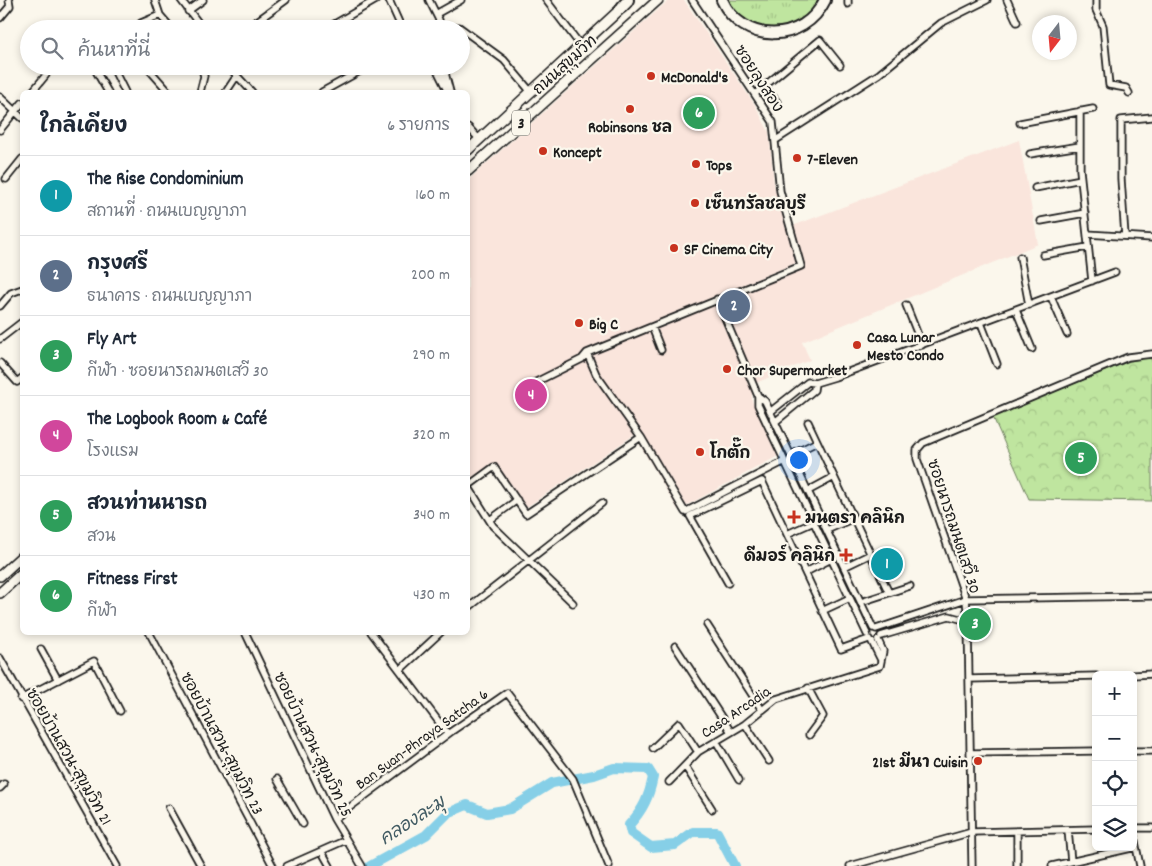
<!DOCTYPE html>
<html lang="th">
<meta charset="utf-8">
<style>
:root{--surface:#fff;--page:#f2f2f3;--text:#1f2937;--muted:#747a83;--line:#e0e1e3;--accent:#0f766e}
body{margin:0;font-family:Dekko,"Playpen Sans Thai",sans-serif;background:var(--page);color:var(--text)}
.controls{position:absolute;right:15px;bottom:15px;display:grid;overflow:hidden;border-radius:8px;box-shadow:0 2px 8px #0003}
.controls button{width:45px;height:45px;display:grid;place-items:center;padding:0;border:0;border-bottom:1px solid var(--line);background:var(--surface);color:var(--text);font:25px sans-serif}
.compass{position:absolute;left:1032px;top:15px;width:45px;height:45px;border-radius:50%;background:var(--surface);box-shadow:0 2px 8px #0003;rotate:196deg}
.you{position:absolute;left:798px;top:459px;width:18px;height:18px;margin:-12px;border:4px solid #fff;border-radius:50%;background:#1a73e8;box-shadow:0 0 0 8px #1a73e833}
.badge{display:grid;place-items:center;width:32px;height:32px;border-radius:50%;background:var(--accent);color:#fff;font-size:16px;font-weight:700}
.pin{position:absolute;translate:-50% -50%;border:2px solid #fff;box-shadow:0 1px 5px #0006}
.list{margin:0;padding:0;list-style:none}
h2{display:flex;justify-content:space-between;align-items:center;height:65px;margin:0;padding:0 20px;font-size:21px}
h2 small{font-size:16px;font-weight:400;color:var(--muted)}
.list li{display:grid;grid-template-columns:32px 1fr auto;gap:15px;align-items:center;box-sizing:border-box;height:80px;padding:0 20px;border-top:1px solid var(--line)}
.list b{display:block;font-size:19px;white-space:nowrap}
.list p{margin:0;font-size:16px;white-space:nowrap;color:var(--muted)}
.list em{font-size:16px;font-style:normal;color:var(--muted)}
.icon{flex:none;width:28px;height:28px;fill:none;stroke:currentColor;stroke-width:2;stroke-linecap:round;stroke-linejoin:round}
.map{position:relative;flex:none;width:1152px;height:866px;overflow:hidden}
.search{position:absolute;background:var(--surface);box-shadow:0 2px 8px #0003;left:20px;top:20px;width:450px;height:55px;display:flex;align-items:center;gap:12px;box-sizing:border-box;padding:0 18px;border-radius:28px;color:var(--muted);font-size:19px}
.panel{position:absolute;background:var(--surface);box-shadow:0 2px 8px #0003;left:20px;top:90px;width:450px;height:545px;border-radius:8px}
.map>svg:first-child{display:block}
</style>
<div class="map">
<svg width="1152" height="866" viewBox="0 0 1152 866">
<defs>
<pattern id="grass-tufts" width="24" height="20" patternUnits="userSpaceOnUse" patternTransform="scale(1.25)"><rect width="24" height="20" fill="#bfe59f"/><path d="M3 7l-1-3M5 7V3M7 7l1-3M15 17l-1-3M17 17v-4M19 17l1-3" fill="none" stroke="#a4c488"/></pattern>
<pattern id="forest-crowns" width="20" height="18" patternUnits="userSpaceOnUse" patternTransform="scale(1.25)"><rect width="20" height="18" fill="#bfe59f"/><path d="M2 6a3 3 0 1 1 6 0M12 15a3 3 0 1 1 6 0" fill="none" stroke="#a4c488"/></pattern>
</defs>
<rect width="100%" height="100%" fill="#fbf7ec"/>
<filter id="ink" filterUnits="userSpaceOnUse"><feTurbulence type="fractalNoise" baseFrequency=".02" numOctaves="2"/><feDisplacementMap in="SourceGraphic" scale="10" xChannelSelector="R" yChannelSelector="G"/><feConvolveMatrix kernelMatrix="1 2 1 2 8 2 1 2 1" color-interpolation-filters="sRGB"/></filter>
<g filter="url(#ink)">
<path fill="#fae5dc" d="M669 0H684L755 105 769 132 774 185 796 263 712 298 752 392V401L778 456 678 510 634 435 525 508 493 463 468 482V180Z
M1019 140 1038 244 802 342 810 360 756 383 721 301 803 267 790 227Z"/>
<path fill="url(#grass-tufts)" stroke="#6e805e" d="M727 0H819C796 42 751 36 727 0Z"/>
<path fill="url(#forest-crowns)" stroke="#6e805e" d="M1144 358 1152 359V501L1029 499 993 417 1127 362Z"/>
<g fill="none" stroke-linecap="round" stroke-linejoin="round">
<path stroke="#86cfe7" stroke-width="10" d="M370 866 426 835 448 813 467 805 487 813 510 809 552 783 594 775 614 768 648 769 653 777C649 797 643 810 629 825L631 833 651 847 675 845 693 832H717L735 866"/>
<defs>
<path id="street" d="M155 0 160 15 172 29
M181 0 203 29
M389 0 402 29
M429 0 439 20
M546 0 581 46
M1007 0 1017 22
M1096 0V10L1103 26 1109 85 1126 88 1129 93
M848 4V0
M188 11 203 0
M436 14 461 0
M0 18 10 6 9 0
M141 23 160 15
M250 26H277L289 29
M246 29 286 0
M326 29 376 0
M453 29 459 27 504 60 531 92
M93 66 108 92
M112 66 125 92
M146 66 169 92
M228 66 252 92
M434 66 445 73 450 92
M436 68 448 92
M765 87 777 102
M32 92 46 75
M200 92 204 76 201 66
M226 92 236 77
M322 92 369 66
M755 94 820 40 840 65
M0 97 22 118
M1080 111V170L1092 281
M1020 123 1093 109
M468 127 479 139
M0 130 22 103
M776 140 879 74 941 23 987 0
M1030 154 1080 146
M6 179 22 159
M1035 188 1081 179
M1041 221 1085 213
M1087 234 1152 238
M1125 236 1121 179V120L1152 117
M1043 255 1088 247
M1020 257 1029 305
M1051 297 1067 334
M717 299 758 396 765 401 873 628
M906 305 922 345
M0 306 11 293 22 289
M1016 310 1032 349
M981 323 997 364
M652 327 661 350
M0 339 22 322
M587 353 596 374 641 437 685 512 785 461
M0 363 17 382 22 378
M528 386 582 359 587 353 801 266 780 191 773 122 692 0
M758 396V405L867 634
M770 412 808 382 815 383 835 377 1115 272
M775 422 814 390 815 383
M808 422 889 593
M791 455 817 442
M468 486 494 467 526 514 641 437
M468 486 493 526 573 603
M808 491 834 477
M490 520 517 500
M827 530 854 518
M787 534 814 522
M844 567 871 554
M806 572 831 559
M728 583 690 516 762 481 841 649 869 639
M861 602 910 586
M468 608 602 503
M822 611 850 598
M707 625 762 710
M876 629 966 599 1152 596
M149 632 273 866
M245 632 334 819 362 866
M371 632 448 734
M881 636 949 616 968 621
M872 642 881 660
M675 646 731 732
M41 649 58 680
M0 658 117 866
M400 670 441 632
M1133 675 1152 674
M969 679 1096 676
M808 688 823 716 809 735
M21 699 94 661 120 711
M745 724 769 761
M716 741 739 780
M653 748 679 723 698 752
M1133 751H1152
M970 753 1096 751
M685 766 712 809
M277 779 303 824
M669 782 698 752 745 724 776 699 880 666 883 651 878 640
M0 788 4 784
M169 808 201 866
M334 819 452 731 507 693 573 779 609 866
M1133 828H1152
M1068 830 1071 862
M1133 832 1140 866
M322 852 330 866
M287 866 346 840
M850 866 972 832 1096 829
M972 866 968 621 966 599 917 459V450L923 443 1128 357 1152 354
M1017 866V831
M1052 866 1136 847"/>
<path id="primary" d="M468 150 627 3
M468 171 658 0
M0 576 22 556
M0 593 22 573"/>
<path id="highway" d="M722 0C742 45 804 44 825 0
M622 7 628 0"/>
</defs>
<use href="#street" stroke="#1c1c1c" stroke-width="9"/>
<use href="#primary" stroke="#1c1c1c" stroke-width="12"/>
<use href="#highway" stroke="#1c1c1c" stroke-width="14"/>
<use href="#street" stroke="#fbf7ec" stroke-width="5.5"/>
<use href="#primary" stroke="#fbf7ec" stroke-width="9"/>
<use href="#highway" stroke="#fbf7ec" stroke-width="10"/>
</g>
</g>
<g fill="#c8321e" stroke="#fbf7ec" stroke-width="2">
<circle cx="651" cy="76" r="5"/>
<circle cx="630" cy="109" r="5"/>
<circle cx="543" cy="151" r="5"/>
<circle cx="797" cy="158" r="5"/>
<circle cx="696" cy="164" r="5"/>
<circle cx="695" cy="203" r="5"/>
<circle cx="674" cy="248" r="5"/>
<circle cx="579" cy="323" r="5"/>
<circle cx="857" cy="345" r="5"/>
<circle cx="727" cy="369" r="5"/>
<circle cx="700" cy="452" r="5"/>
<path d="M791.5 509.5h5v5h5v5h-5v5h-5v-5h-5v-5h5z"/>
<path d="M843.5 547.5h5v5h5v5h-5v5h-5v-5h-5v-5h5z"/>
<circle cx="978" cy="761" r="5"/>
</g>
<g text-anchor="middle" stroke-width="4.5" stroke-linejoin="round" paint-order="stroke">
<rect fill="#fbf7ec" stroke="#5f5e5a" stroke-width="1" x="512" y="110.5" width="18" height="25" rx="4"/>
<g font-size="15" font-weight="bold" fill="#1c1c1c">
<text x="521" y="128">3</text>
</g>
<g font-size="16" fill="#1c1c1c" stroke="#fbf7ec">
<text transform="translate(564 64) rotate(-42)" y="6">ถนนสุขุมวิท</text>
<text transform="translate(760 78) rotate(57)" y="6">ซอยลุงสอง</text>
<text transform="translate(955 526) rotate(72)" y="6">ซอยนารถมนตเสวี 30</text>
<text transform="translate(735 711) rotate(-34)" y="6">Casa Arcadia</text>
<text transform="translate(421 738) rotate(-36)" y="6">Ban Suan-Phraya Satcha 6</text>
<text transform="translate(223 743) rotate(62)" y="6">ซอยบ้านสวน-สุขุมวิท 23</text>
<text transform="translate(314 744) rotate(64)" y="6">ซอยบ้านสวน-สุขุมวิท 25</text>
<text transform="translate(70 756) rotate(60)" y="6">ซอยบ้านสวน-สุขุมวิท 21</text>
</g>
<g font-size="16" font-weight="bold" fill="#1c1c1c" stroke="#fbf7ec" text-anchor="start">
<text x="661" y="82">McDonald's</text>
<text x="630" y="132" text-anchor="middle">Robinsons ชล</text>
<text x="553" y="157">Koncept</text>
<text x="807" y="164">7-Eleven</text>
<text x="706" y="170">Tops</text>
<text x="705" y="209">เซ็นทรัลชลบุรี</text>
<text x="684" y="254">SF Cinema City</text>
<text x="589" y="329">Big C</text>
<text x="867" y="342">Casa Lunar<tspan x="867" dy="18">Mesto Condo</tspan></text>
<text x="737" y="375">Chor Supermarket</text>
<text x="710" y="458">โกตั๊ก</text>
<text x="805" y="523">มนตรา คลินิก</text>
<text x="835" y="561" text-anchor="end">ดีมอร์ คลินิก</text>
<text x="968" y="767" text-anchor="end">21st มีนา Cuisin</text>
</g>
<g font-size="18" font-style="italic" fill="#415b63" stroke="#fbf7ec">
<text transform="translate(412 820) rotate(-33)" y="6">คลองละมุ</text>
</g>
</g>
</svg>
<div class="controls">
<button>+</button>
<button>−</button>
<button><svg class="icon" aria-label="locate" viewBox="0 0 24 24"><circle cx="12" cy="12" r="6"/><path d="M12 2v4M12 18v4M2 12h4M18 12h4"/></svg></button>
<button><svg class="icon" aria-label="layers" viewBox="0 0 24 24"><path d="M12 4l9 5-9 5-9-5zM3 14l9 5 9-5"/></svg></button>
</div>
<svg class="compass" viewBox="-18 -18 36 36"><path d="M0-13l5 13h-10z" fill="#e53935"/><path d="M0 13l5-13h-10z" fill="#747a83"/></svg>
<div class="you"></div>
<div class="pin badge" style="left:887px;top:564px;background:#0f9aa8">1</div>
<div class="pin badge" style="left:734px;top:306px;background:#5c6f8a">2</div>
<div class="pin badge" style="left:975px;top:624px;background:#2e9e5b">3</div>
<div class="pin badge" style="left:531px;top:395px;background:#d1479c">4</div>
<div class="pin badge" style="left:1081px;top:458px;background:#2e9e5b">5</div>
<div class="pin badge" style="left:699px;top:113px;background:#2e9e5b">6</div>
<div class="search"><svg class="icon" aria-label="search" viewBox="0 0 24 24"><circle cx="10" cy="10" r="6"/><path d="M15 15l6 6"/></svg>ค้นหาที่นี่</div>
<section class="panel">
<h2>ใกล้เคียง<small>6 รายการ</small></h2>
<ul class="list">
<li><span class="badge" style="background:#0f9aa8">1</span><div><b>The Rise Condominium</b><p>สถานที่ · ถนนเบญญาภา</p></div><em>160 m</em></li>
<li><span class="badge" style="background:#5c6f8a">2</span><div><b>กรุงศรี</b><p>ธนาคาร · ถนนเบญญาภา</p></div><em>200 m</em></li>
<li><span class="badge" style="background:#2e9e5b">3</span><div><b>Fly Art</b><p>กีฬา · ซอยนารถมนตเสวี 30</p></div><em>290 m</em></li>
<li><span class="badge" style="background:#d1479c">4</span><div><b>The Logbook Room &amp; Café</b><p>โรงแรม</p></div><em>320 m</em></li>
<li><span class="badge" style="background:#2e9e5b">5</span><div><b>สวนท่านนารถ</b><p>สวน</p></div><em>340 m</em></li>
<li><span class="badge" style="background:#2e9e5b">6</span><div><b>Fitness First</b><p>กีฬา</p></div><em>430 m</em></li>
</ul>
</section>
</div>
